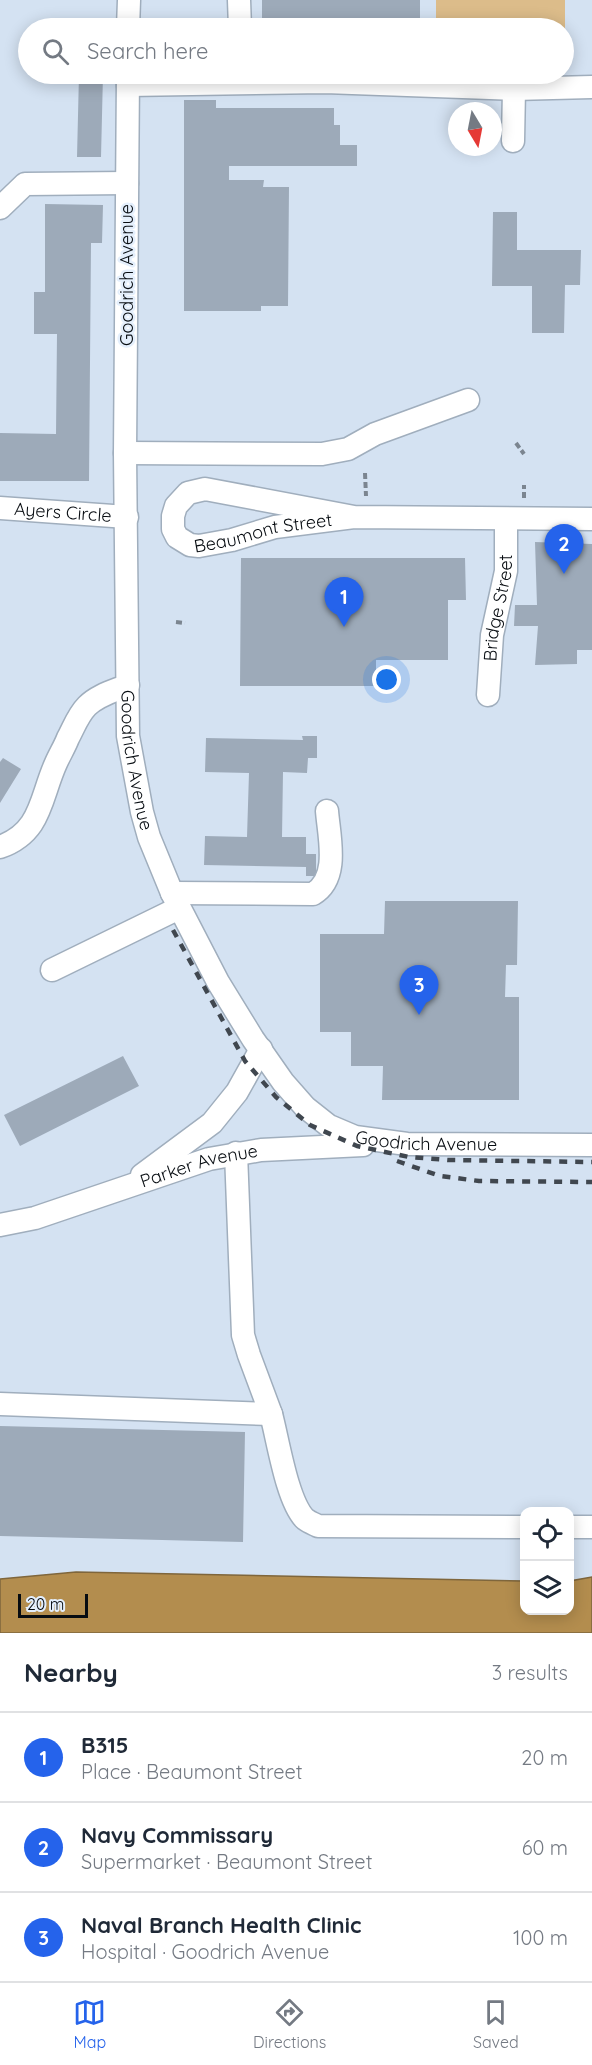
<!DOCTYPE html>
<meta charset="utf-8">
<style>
:root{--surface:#fff;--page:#f6f6f7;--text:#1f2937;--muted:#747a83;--line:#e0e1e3;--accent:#2563eb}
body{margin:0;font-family:Quicksand,sans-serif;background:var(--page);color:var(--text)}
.controls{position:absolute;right:18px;bottom:18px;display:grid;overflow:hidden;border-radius:12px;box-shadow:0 3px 15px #0003}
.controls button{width:54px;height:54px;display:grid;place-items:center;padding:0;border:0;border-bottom:2px solid var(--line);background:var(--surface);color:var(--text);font:30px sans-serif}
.compass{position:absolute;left:448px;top:102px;width:54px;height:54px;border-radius:50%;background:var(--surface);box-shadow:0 3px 15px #0003;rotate:170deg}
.scale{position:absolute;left:18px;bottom:15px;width:70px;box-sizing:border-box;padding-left:6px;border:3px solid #070c11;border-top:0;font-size:16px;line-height:21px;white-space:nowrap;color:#070c11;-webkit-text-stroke:4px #e4effc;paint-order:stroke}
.you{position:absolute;left:387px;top:680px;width:21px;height:21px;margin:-15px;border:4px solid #fff;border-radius:50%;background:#1a73e8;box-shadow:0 0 0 9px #1a73e833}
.badge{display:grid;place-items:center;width:39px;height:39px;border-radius:50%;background:var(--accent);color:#fff;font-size:20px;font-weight:700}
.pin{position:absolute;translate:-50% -50px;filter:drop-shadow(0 2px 3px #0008)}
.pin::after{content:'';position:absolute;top:32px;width:21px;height:18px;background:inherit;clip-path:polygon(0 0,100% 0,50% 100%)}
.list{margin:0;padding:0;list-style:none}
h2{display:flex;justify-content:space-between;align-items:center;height:78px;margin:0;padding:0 24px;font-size:26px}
h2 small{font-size:20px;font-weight:400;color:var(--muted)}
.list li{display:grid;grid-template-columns:39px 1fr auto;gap:18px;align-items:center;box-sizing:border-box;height:90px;padding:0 24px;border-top:2px solid var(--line)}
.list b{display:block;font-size:22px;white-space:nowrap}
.list p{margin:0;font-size:20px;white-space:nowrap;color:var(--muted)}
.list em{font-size:20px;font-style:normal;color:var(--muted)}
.icon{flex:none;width:33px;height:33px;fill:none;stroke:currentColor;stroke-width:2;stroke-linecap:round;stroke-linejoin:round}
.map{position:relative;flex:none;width:592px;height:1633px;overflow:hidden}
.search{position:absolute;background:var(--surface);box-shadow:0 3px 15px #0003;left:18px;right:18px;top:18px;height:66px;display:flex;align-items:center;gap:15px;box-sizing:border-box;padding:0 21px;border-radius:33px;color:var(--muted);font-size:22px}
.sheet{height:348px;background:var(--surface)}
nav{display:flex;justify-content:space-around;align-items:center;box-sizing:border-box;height:84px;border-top:2px solid var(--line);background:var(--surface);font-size:16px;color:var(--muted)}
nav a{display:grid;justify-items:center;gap:3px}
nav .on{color:var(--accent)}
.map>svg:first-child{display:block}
</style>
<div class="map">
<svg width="592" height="1633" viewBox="0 0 592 1633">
<rect width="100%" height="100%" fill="#d4e2f2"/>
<path fill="#dcbc8a" d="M436 0H565V47H564V28H436Z"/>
<path fill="#b38d4e" stroke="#7f663c" stroke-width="1.5" d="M76 1572 524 1581V1610H570V1581L592 1577V1633H0V1579Z"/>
<path fill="#9daab9" d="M262 0H420V28H267V22H262Z
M79 74H103L101 157H77Z
M184 100H216V108H334V125H340V145H357V166H229V180H264L263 187H289L288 306H261V311H184Z
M45 204 103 205 102 243H91L89 481H0V433L56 434 57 334H34V292H45Z
M493 212H517V250H581L580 285H565L564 333H532V286H492Z
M535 542 592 544V650H577V664L535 665 538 626H514L515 605H537Z
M241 558H465L466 600H448V660H376V686H240Z
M302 736H317V758H308L307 773 283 772 282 837H306V854H316V876H306V867L204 865 205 836 247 837 249 773 205 772 206 738 303 740Z
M3 758 21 769 0 803V762Z
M385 901H518L517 965H506L505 997H519V1100H382L383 1066H351V1032H320V934H384Z
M123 1056 139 1086 20 1146 4 1115Z
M0 1426 245 1432 243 1542 0 1536Z"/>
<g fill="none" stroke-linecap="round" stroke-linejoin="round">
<defs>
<g id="minor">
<path d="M239 0 240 28"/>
<path d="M128 28 129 0"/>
<path id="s1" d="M128 74 125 453 128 736 142 812 149 837 172 893 218 982 253 1039 283 1082 305 1107 329 1126 355 1137 407 1144 592 1145"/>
<path d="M128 85 325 82 514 89 592 87"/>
<path d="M513 141 514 89"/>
<path d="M0 208 25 184 127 183"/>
<path d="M125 453 322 454 348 449 375 434 468 400"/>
<path id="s2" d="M0 508 127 517"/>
<path id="s3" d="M354 517 205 489 188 493 176 506 173 516V529L177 537 190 545 199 546 232 540 275 527 354 517 592 519"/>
<path id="s4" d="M488 695 492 635 506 571V519"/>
<path d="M0 847C42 832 40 798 56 763 60 754 65 746 68 738 74 727 78 715 87 706 98 695 114 691 128 685"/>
<path d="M172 893 313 894C340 878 329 837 327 811"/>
<path d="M52 970 179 908"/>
<path d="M142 1175 212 1123 237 1092 261 1049"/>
<path id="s5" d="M0 1225 35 1218 209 1159 261 1150 363 1145"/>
<path d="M0 1404 271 1414 249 1355 243 1335 236 1153"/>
<path d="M271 1414C278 1440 287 1501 305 1519 309 1522 314 1524 318 1526L524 1527"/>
<path d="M570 1527H592"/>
</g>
</defs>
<use href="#minor" stroke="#a0aebd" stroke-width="25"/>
<path stroke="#7b8590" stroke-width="4" stroke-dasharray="6 3" stroke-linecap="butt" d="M516 443 524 454
M365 473 366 496
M524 498V485
M176 622 185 623"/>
<use href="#minor" stroke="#fff" stroke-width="22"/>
<path stroke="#40474f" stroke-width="4.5" stroke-dasharray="8 8" stroke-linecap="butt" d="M173 930 245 1061 276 1097 310 1125 357 1146 409 1157 448 1160 592 1162
M397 1161 440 1176 479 1181 592 1182"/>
</g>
<g text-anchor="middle" stroke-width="5" stroke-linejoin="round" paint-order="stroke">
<g font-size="18" fill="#070c11" stroke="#e4effc">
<text transform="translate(127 275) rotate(-90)" y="6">Goodrich Avenue</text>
<text dy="6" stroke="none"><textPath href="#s2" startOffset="63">Ayers Circle</textPath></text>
<text dy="6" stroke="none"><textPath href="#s3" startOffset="309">Beaumont Street</textPath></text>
<text dy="6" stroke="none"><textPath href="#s4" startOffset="88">Bridge Street</textPath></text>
<text dy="6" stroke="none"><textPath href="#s1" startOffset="687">Goodrich Avenue</textPath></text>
<text dy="6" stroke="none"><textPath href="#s1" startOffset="1209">Goodrich Avenue</textPath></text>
<text dy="6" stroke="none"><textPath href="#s5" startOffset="208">Parker Avenue</textPath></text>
</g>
</g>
</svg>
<div class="controls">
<button><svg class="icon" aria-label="locate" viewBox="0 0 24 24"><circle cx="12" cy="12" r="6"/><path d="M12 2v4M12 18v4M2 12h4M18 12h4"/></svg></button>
<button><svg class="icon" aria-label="layers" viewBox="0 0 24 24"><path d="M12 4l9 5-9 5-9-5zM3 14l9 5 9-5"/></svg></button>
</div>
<svg class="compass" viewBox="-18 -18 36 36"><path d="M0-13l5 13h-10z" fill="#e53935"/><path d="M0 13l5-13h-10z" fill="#747a83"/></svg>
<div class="scale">20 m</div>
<div class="you"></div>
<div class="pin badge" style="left:344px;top:627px">1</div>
<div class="pin badge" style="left:564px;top:574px">2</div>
<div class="pin badge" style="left:419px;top:1015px">3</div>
<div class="search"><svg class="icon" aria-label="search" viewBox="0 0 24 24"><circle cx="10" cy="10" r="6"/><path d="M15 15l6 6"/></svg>Search here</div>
</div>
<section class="sheet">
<h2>Nearby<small>3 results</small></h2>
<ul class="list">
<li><span class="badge">1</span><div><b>B315</b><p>Place · Beaumont Street</p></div><em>20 m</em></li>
<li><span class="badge">2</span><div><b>Navy Commissary</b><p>Supermarket · Beaumont Street</p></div><em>60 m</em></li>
<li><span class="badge">3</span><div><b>Naval Branch Health Clinic</b><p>Hospital · Goodrich Avenue</p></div><em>100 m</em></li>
</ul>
</section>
<nav>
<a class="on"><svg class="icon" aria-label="map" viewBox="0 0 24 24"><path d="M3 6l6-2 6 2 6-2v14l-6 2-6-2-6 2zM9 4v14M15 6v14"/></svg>Map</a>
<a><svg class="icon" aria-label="directions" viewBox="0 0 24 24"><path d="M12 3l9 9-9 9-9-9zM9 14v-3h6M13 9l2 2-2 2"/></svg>Directions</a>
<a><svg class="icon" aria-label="saved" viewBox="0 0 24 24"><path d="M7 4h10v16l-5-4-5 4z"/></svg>Saved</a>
</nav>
